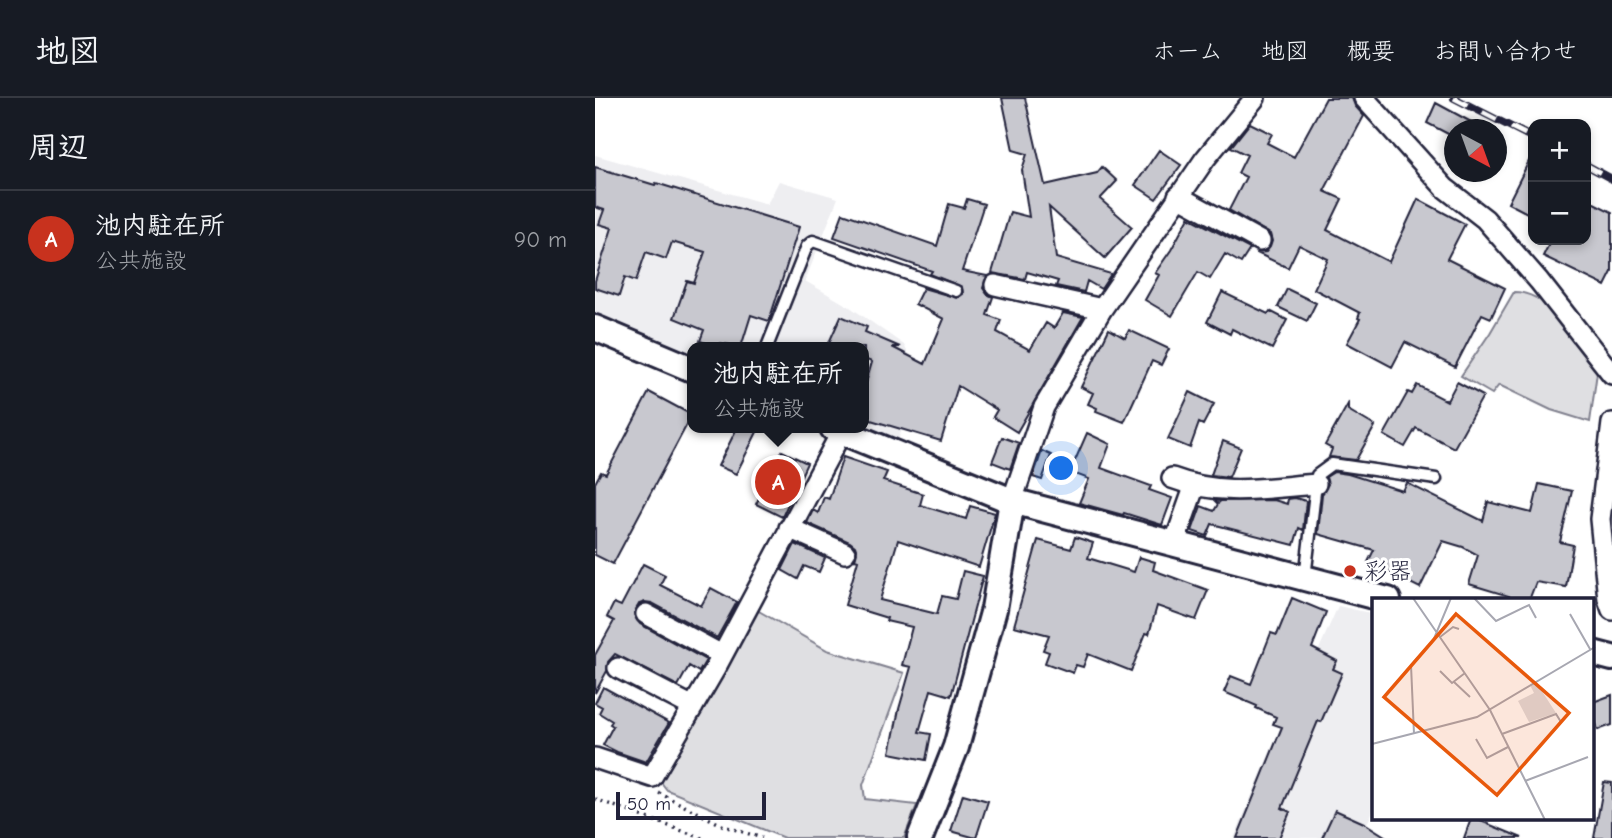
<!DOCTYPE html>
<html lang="ja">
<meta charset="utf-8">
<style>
:root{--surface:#171b24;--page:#242831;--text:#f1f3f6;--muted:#9ea1a6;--line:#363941;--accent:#c8321e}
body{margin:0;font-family:"Comic Neue","Klee One",sans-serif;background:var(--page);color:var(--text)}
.controls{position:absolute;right:21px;top:21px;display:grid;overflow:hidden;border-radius:14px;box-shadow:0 4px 10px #0003}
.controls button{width:63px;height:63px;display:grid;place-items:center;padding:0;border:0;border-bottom:2px solid var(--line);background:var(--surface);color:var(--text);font:35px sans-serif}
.compass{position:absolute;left:849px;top:21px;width:63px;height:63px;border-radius:50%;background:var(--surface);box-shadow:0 4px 10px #0003;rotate:139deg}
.scale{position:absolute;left:21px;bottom:18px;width:150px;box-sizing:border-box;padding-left:7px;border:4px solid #22223b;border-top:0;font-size:19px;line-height:24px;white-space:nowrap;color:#22223b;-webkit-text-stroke:5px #fff;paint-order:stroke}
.you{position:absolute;left:467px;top:371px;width:24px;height:24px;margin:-18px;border:5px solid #fff;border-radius:50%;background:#1a73e8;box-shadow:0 0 0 10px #1a73e833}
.badge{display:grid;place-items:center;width:46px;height:46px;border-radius:50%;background:var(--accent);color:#fff;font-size:23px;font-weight:700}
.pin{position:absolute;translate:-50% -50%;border:4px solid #fff;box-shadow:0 2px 7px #0006}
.popup{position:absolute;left:92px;top:244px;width:182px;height:91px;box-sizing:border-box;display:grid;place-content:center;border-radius:14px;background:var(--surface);filter:drop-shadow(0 2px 5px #0005);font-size:23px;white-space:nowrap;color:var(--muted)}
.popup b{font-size:26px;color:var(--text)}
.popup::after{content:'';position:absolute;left:50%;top:100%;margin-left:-14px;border:14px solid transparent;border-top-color:var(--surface)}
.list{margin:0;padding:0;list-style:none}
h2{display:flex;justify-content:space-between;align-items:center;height:91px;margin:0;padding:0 28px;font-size:30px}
h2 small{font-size:23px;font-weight:400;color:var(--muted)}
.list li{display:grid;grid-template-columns:46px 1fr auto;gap:21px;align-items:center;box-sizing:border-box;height:98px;padding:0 28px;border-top:2px solid var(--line)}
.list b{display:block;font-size:26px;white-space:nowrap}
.list p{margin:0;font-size:23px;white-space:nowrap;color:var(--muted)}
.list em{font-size:23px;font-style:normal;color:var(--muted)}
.map{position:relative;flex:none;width:1017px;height:740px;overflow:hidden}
header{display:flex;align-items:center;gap:42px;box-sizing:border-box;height:98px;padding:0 35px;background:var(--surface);border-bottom:2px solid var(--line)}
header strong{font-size:33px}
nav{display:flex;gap:38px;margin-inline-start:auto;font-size:24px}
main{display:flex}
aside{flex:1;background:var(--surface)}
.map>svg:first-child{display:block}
</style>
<header>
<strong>地図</strong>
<nav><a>ホーム</a><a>地図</a><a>概要</a><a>お問い合わせ</a></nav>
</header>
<main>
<aside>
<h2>周辺<small></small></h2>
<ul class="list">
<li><span class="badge">A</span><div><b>池内駐在所</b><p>公共施設</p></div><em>90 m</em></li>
</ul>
</aside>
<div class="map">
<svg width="1017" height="740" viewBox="0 0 1017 740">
<rect width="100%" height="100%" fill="#fff"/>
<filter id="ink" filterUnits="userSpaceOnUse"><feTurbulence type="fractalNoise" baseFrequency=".0143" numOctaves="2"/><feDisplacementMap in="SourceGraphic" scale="14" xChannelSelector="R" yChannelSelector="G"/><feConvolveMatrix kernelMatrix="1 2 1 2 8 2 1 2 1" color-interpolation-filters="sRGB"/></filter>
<g filter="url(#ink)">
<path fill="#eeeef1" d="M0 57 172 106 184 83 243 100 210 183 255 209 309 247 326 280 303 342 269 328V249H97V256L0 215Z
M743 508 779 516V711L765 740H639L685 630 689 631Z"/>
<path fill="#dfdfe2" stroke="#80808e" stroke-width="2" d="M919 194C954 194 983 241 1003 267L995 324 956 312 904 287 897 296 866 278 895 235Z
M162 512 232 552 309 575 268 687 270 701 322 707 309 740H189L72 692 65 683Z"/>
<path fill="#c8c8cf" stroke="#22223b" stroke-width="2" d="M407 0H430L450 87 502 75 507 69 522 83 505 101 537 129 510 160 454 109 461 160 516 176 506 191 492 183 489 194 461 188 463 183 432 174 430 181 397 175 415 114 434 119 427 72 432 56 418 52Z
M731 0H757L760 8 769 18 729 93 747 101 732 132 794 164 823 101 870 126 852 161 910 190 896 220 887 216 860 269 810 244 797 269 752 245 765 221 763 220 765 215 719 191 733 161 704 147 693 170 662 155 671 154 675 149 677 143 675 136 634 112 651 79 643 75 652 57 636 49 655 25 677 36 672 45 699 59Z
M841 5 891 32H859V39L832 25Z
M564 52 586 67 561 101 540 87Z
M938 55V118L913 105Z
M0 69 60 87 61 85 204 129 174 223 156 217 146 249 125 245 123 249 105 243 109 232 79 220 92 183 99 185 110 154 77 144 71 161 51 154 41 183 30 179 24 198 0 190V183L17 130 4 126 9 112 0 109Z
M372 101 389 106 367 173 392 178 388 190 392 196 398 199 392 217 406 222 402 234 435 252 451 225 459 230 468 215 488 219 422 334 398 319 402 312 363 288 346 343 269 320V292L277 264 269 261V249H232L246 218 272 229 270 234 305 249H297L330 266 349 221 320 206 328 190 362 200 368 196 367 189 335 176 337 173 239 139 248 115 342 148 354 106 369 110Z
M991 101 1017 114V174L1010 188 948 158 956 142H991Z
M594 119 655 151 646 165 630 156 615 181 603 174 577 218 550 202 564 177 560 175 576 152Z
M692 191 721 205 712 223 683 209Z
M627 194 673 216 675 213 692 222 677 251 637 231 635 236 612 224Z
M514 231 530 240 534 232 574 251 566 267 557 263 529 324 501 313 502 310 493 306 498 295 486 289Z
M862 284 888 298 859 350 821 330 810 349 789 337 813 294 817 296 822 287 852 303Z
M54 294 97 317 18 466 0 457V385L6 374 11 376Z
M595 294 619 306 608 327 604 325 595 350 573 341Z
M753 306V312L780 328 761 362 734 359 737 351 730 347Z
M142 330H164L141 376 123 368Z
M492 335 515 346 506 370 556 388 554 392 577 400 567 427 529 415 528 417 484 405 494 381 475 374Z
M407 339 424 345 415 371 397 364Z
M628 343 646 350 634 379 616 377Z
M187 353 212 365 187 419 161 406Z
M447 353 456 357 447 382 438 379Z
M248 359 292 374 288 383 328 396 325 407 371 421 375 408 400 415 384 469 303 442 285 502 342 516 347 498 361 501 368 473 388 478 356 598 336 592 324 634 336 636 331 662 295 655 304 611 316 569 307 567 317 529 291 523 292 520 250 507 263 462 260 461 262 454 260 448 255 444 212 425 218 412 223 415 229 399 234 401Z
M739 374 753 376 808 393 812 385 888 423 893 404 937 415 944 386 977 393 965 444 978 447 971 489 941 484 934 502H912L914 498 874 486 883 457 868 449 848 443 825 490 773 464 779 452 723 436 727 396 733 386 731 379Z
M700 400 711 403 708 432 704 430 699 447 617 426 612 438 597 433 606 408 619 413 623 406 619 402 625 403 624 405 625 403 679 402 692 406 693 401Z
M480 439 498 445 493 460 539 474 544 459 560 464 558 472 613 492 601 522 562 508 554 536 551 535 536 573 493 556 488 569 481 567 478 575 450 565 454 554 448 552 454 537 419 528 443 442 476 451Z
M200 446 230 460 224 474 209 468 203 481 187 472Z
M48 466 70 477 65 487 106 508 116 490 142 504 122 540 57 505 50 504 44 506 39 517 45 526 111 562 104 574 94 568 83 588 20 556 13 564 12 573 0 595V557L19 523 12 519 19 505 26 508Z
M697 500 731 514 717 550 742 563 738 571 747 575 726 624 723 623 687 710 695 714 684 740H642L687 629 678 626 681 619 661 610 662 608 629 594 636 578 656 586 676 535 682 537Z
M8 589 74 625 51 664 22 654 8 647 18 628 15 626 17 623 4 615 7 609 0 605Z
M1017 597V627L1003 632 998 616V604Z
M1009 684 1017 685V740H999Z
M368 696 393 703 381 740 356 733Z
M740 712 769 725 793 740H727Z
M876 721H881L927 740H869Z"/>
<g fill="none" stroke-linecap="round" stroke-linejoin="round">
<defs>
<path id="service" d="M172 249 212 148 218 143 361 193
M710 480 722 377 737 366 841 381"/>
<path id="minor" d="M769 0 850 90 890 121 944 183 1017 276
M583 98 665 143
M400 187 507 211
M1017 325 1005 421 1013 501 1017 512
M577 380C627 399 669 390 721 386
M417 403 449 309 507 211 610 61 660 0
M194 430 250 455
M579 446 600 387
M51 516 127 557
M23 570 98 609
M0 660 57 679 120 571 247 333"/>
<path id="tertiary" d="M0 230 97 271
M238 330 417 403 793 502
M998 555 1017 560
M325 740 361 649 399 511 417 403"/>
</defs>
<use href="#service" stroke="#22223b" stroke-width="15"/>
<use href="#minor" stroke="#22223b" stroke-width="24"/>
<use href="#tertiary" stroke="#22223b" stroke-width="30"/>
<path stroke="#22223b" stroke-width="3.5" stroke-dasharray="2 5" stroke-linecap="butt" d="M64 695 129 728 167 740
M0 701 107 740"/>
<use href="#service" stroke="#fff" stroke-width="10"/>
<use href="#minor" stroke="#fff" stroke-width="19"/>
<use href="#tertiary" stroke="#fff" stroke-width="24"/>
<defs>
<path id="rail" d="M859 0 938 40
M991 67 1017 81"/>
</defs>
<use href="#rail" stroke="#22223b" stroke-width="8"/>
<use href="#rail" stroke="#fff" stroke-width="5" stroke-dasharray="16" stroke-linecap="butt"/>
</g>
</g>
<circle fill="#c8321e" stroke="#fff" stroke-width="2.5" cx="755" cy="473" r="7"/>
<g text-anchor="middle" stroke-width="6" stroke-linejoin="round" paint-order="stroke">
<g font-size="24" fill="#22223b" stroke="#fff" text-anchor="start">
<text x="769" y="481">彩器</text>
</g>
</g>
<g transform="translate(777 500)">
<rect width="222" height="222" fill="#fff"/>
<path d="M164 84 184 115 157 124 146 103 162 95 158 87Z" fill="#dfdfe2"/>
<path fill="none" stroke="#a7a7b1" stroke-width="2" d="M41 0 118 112 173 222M102 0 124 23 157 7 164 20M198 16 218 51M68 39 81 29 87 31M68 73 80 85 93 75M82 84 98 99M42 136 39 67 61 43 79 0M130 136 184 116 189 124M104 141 115 160 136 149M0 146 105 119 223 49M153 183 216 159"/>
<path fill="#e8590c" fill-opacity="0.15" stroke="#e8590c" stroke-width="3.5" d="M84 16 197 115 125 197 12 99Z"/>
<rect width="222" height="222" fill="none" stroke="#22223b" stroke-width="3.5"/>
</g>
</svg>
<div class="controls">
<button>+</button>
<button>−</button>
</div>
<svg class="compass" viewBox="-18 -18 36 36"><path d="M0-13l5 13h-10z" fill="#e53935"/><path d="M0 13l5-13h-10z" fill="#9ea1a6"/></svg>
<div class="scale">50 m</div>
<div class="you"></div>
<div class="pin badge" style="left:183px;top:384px">A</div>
<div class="popup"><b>池内駐在所</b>公共施設</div>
</div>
</main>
